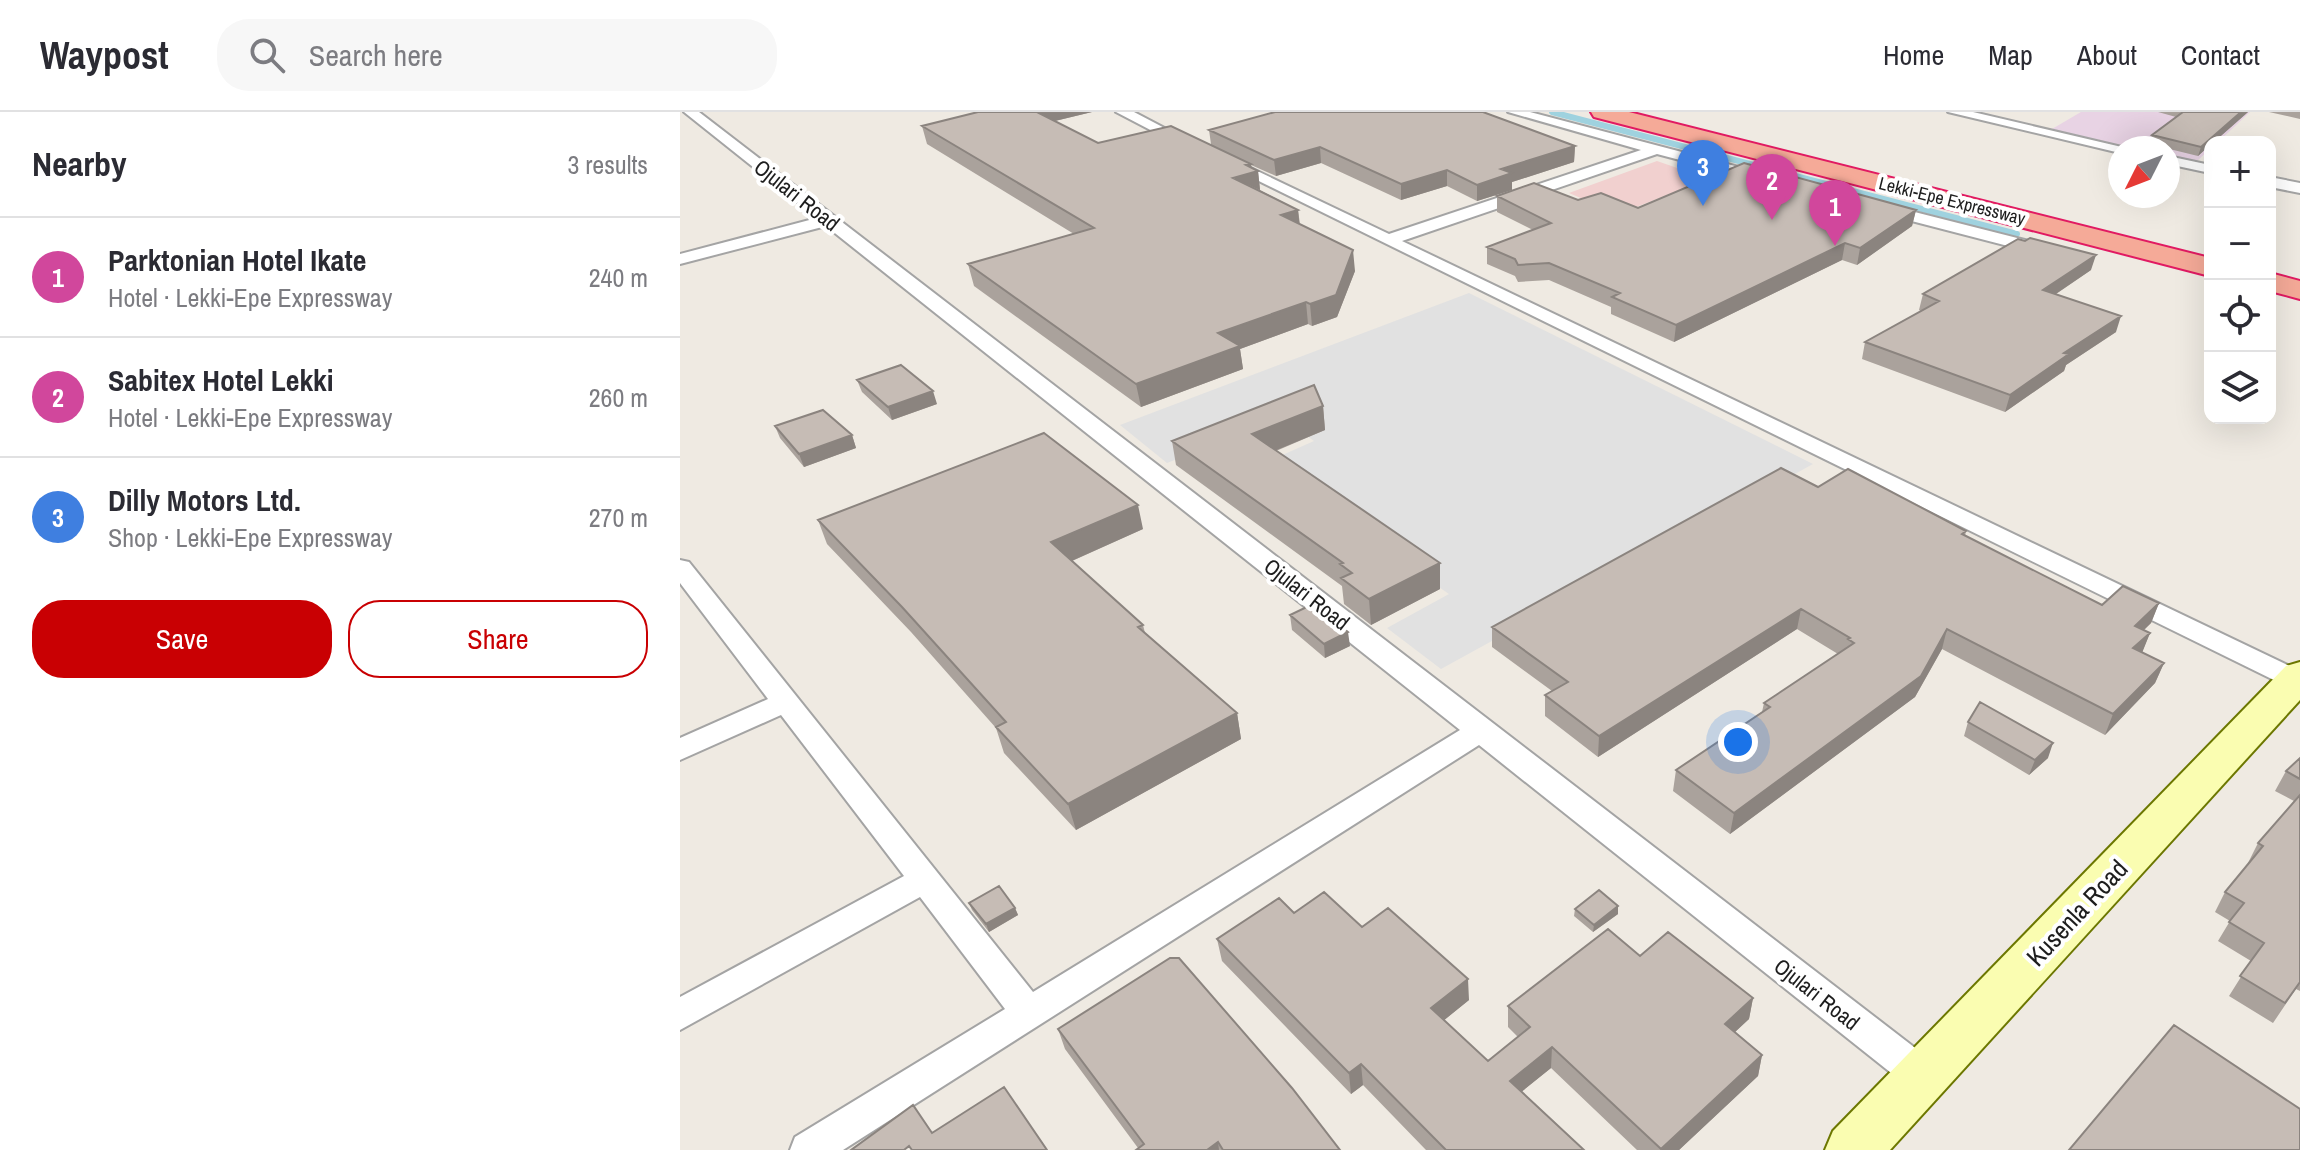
<!DOCTYPE html>
<meta charset="utf-8">
<style>
:root{--surface:#fff;--page:#f7f7f7;--text:#2b2b33;--muted:#7c7c81;--line:#e1e1e2;--accent:#c90003}
body{margin:0;font-family:"Archivo Narrow",sans-serif;background:var(--page);color:var(--text)}
.controls{position:absolute;right:24px;top:24px;display:grid;overflow:hidden;border-radius:16px;box-shadow:0 8px 32px #0002}
.controls button{width:72px;height:72px;display:grid;place-items:center;padding:0;border:0;border-bottom:2px solid var(--line);background:var(--surface);color:var(--text);font:40px sans-serif}
.compass{position:absolute;left:1428px;top:24px;width:72px;height:72px;border-radius:50%;background:var(--surface);box-shadow:0 8px 32px #0002;rotate:228deg}
.you{position:absolute;left:1058px;top:630px;width:28px;height:28px;margin:-20px;border:6px solid #fff;border-radius:50%;background:#1a73e8;box-shadow:0 0 0 12px #1a73e833}
.badge{display:grid;place-items:center;width:52px;height:52px;border-radius:50%;background:var(--accent);color:#fff;font-size:26px;font-weight:700}
.pin{position:absolute;translate:-50% -66px;filter:drop-shadow(0 2px 4px #0008)}
.pin::after{content:'';position:absolute;top:42px;width:28px;height:24px;background:inherit;clip-path:polygon(0 0,100% 0,50% 100%)}
.list{margin:0;padding:0;list-style:none}
h2{display:flex;justify-content:space-between;align-items:center;height:104px;margin:0;padding:0 32px;font-size:34px}
h2 small{font-size:26px;font-weight:400;color:var(--muted)}
.list li{display:grid;grid-template-columns:52px 1fr auto;gap:24px;align-items:center;box-sizing:border-box;height:120px;padding:0 32px;border-top:2px solid var(--line)}
.list b{display:block;font-size:30px;white-space:nowrap}
.list p{margin:0;font-size:26px;white-space:nowrap;color:var(--muted)}
.list em{font-size:26px;font-style:normal;color:var(--muted)}
.actions{display:flex;gap:16px;padding:24px 32px}
.actions a{flex:1;padding:18px 0;border:2px solid var(--accent);border-radius:32px;text-align:center;font-size:28px;color:var(--accent)}
.actions .main{background:var(--accent);color:#fff}
.icon{flex:none;width:44px;height:44px;fill:none;stroke:currentColor;stroke-width:2;stroke-linecap:round;stroke-linejoin:round}
.map{position:relative;flex:none;width:1620px;height:1038px;overflow:hidden}
header{display:flex;align-items:center;gap:48px;box-sizing:border-box;height:112px;padding:0 40px;background:var(--surface);border-bottom:2px solid var(--line)}
header strong{font-size:38px}
nav{display:flex;gap:44px;margin-inline-start:auto;font-size:28px}
.search{width:560px;height:72px;background:var(--page);display:flex;align-items:center;gap:20px;box-sizing:border-box;padding:0 28px;border-radius:32px;color:var(--muted);font-size:30px}
main{display:flex}
aside{flex:1;background:var(--surface)}
.map>svg:first-child{display:block}
</style>
<header>
<strong>Waypost</strong>
<div class="search"><svg class="icon" aria-label="search" viewBox="0 0 24 24"><circle cx="10" cy="10" r="6"/><path d="M15 15l6 6"/></svg>Search here</div>
<nav><a>Home</a><a>Map</a><a>About</a><a>Contact</a></nav>
</header>
<main>
<aside>
<h2>Nearby<small>3 results</small></h2>
<ul class="list">
<li><span class="badge" style="background:#d1479c">1</span><div><b>Parktonian Hotel Ikate</b><p>Hotel · Lekki-Epe Expressway</p></div><em>240 m</em></li>
<li><span class="badge" style="background:#d1479c">2</span><div><b>Sabitex Hotel Lekki</b><p>Hotel · Lekki-Epe Expressway</p></div><em>260 m</em></li>
<li><span class="badge" style="background:#3f7fe0">3</span><div><b>Dilly Motors Ltd.</b><p>Shop · Lekki-Epe Expressway</p></div><em>270 m</em></li>
</ul>
<div class="actions"><a class="main">Save</a><a>Share</a></div>
</aside>
<div class="map">
<svg width="1620" height="1038" viewBox="0 0 1620 1038">
<rect width="100%" height="100%" fill="#efeae2"/>
<path fill="#f1d0cf" d="M977 49 1029 67 938 102 889 81Z"/>
<path fill="#e8d3e4" d="M1401 0H1570L1538 30H1530V37L1517 49 1488 44V36H1453L1372 17Z"/>
<path fill="#e1e1e1" d="M789 181 1133 352 761 557 707 516 769 482 582 352 634 329 603 306 487 351 440 313Z"/>
<g fill="none" stroke-linecap="round" stroke-linejoin="round">
<path stroke="#9fd2df" stroke-width="6" d="M872 0 1337 122"/>
<defs>
<path id="minor" d="M4 0H19L1256 952 1261 964 1256 976 1243 980 1230 976 799 633 163 1038H110L115 1025 325 897 240 785 0 918V885L224 764 101 603 0 648V626L88 587 0 471V448L9 450 353 880 780 618 146 114 0 152V142L137 106Z
M436 0H454L515 32 508 36 503 35Z
M828 0H850L1089 63 1091 66 1084 70 977 42 722 129 1620 559V576L1606 574 540 50 542 47H552L709 122 961 38Z
M1268 0H1293L1446 36H1440V41Z
M1488 44 1530 53V61L1488 52Z
M1590 65 1620 71V81L1590 75Z
M1199 91 1373 135 1375 139 1367 144 1193 99 1191 96Z"/>
<path id="secondary" d="M1620 550V588L1210 1038H1145L1153 1019 1606 554Z"/>
<path id="trunk" d="M911 0H949L1530 146V164L914 5Z
M1590 161 1620 169V187L1590 179Z"/>
</defs>
<use href="#minor" stroke="#a4a4a4" stroke-width="4"/>
<use href="#secondary" stroke="#6c7700" stroke-width="4"/>
<use href="#trunk" stroke="#e11a62" stroke-width="4"/>
<use href="#minor" fill="#fff" fill-rule="evenodd"/>
<use href="#secondary" fill="#fafdb1" fill-rule="evenodd"/>
<use href="#trunk" fill="#f5aa98" fill-rule="evenodd"/>
</g>
<path fill="#aaa29c" d="M298 0H412L375 9 418 31 531 32 529 18 895 34 894 50 832 70V78L797 89 767 74 721 88 641 51 596 64 571 53 572 56 578 59 580 78 618 98 620 112 675 159 657 205 632 214 628 212 560 237 563 257 461 295 294 174 288 152 394 122 247 32 242 14Z
M1478 0H1568L1534 30H1530V33L1518 44 1469 32 1472 23 1496 5Z
M1589 0H1620V7Z
M817 84 898 88 958 96 1236 98 1232 114 1177 153 1162 148 994 230 931 202V195L869 168 838 170 835 164 807 152V135L853 118 817 100Z
M1411 158 1376 182 1436 220 1386 253 1384 259 1325 300 1182 247 1185 230 1241 199 1239 198 1243 182Z
M177 268 257 292 212 308 182 280Z
M643 294 645 318 596 339 760 477 691 513 664 492 662 474 496 353 492 329Z
M95 314 172 323 176 336 124 355 100 326Z
M1138 375 1286 419 1285 424 1422 493 1479 491 1471 511 1464 518 1470 521 1462 540 1484 551 1475 571 1425 623 1262 537 1235 585 1050 722 993 679 996 658 1082 600 1084 591 1158 542 1117 517 918 645 865 604V583L872 579 812 535V515Z
M138 408 463 417 392 449 463 513 465 521 557 601 561 627 396 718 324 641 316 616 231 520 147 432Z
M610 503 670 534 645 546 612 518Z
M1288 610 1368 646 1349 663 1284 624Z
M1620 646V879L1616 877 1593 911 1549 884 1571 849 1538 829 1550 809 1535 800 1545 780 1569 751H1568L1578 731 1614 689 1595 679 1606 659Z
M289 791 335 796 338 803 309 820 292 798Z
M938 794V802L913 820 894 804 895 797Z
M614 801 682 815 789 888 764 908 808 949 838 925 828 915V894L960 844 1073 886 1069 907 1055 920 1082 943 1078 964 999 1038H957L871 956 841 980 904 1038H746L683 973 671 982 542 849 537 827Z
M378 917 660 1038H456L458 1036 385 937Z"/>
<path fill="#8b847f" d="M351 0H412L354 14Z
M1561 0H1568L1534 30H1530V33L1518 44 1521 35Z
M895 34 894 50 832 70V78L797 89V73L821 57Z
M640 35 641 51 596 64 594 48Z
M571 52 572 60 578 59 580 78 553 66 566 53Z
M767 58V74L721 88V72Z
M618 98 620 118 601 103Z
M1236 98 1232 114 1177 153 1180 136Z
M1165 131 1162 148 994 230 996 213Z
M673 138 675 159 657 205 632 214 630 192Z
M1416 143 1411 158 1358 194 1363 178Z
M626 190 628 212 560 237 563 257 461 295 456 272 538 221Z
M1441 204 1436 220 1386 253 1384 259 1325 300 1330 283 1384 241Z
M253 279 257 292 212 308 208 295Z
M643 294 645 318 575 347 572 322Z
M172 323 176 336 124 355 119 342Z
M458 393 463 417 378 455 371 430Z
M760 451V477L691 513 689 487Z
M1479 491 1471 511 1447 534 1455 514Z
M1121 497 1117 517 918 645 919 624Z
M1267 517 1262 537 1235 585 1050 722 1054 701Z
M668 520 670 534 645 546 644 532Z
M1470 521 1462 541 1453 536Z
M1484 551 1475 571 1425 623 1433 602Z
M557 601 561 627 396 718 388 692Z
M1373 631 1368 646 1349 663 1355 648Z
M938 794V802L913 820 914 813Z
M335 796 338 803 309 820 306 812Z
M788 867 789 888 752 918 751 896Z
M1073 886 1069 907 1041 933 1045 912Z
M872 935 871 956 829 990 830 969Z
M1082 943 1078 964 999 1038H981Z
M681 952 683 973 671 982 669 961Z
M538 1030 539 1038H527Z"/>
<path fill="#c6bcb5" stroke="#8b847f" stroke-width="2" d="M298 0H357L418 31 491 14 571 52 566 53 578 59 553 66 618 98 601 103 673 138 656 183 630 192 626 190 538 221 560 234 456 272 288 152 414 116 242 14Z
M595 0H803L895 34 821 57 832 61 797 73 767 58 721 72 640 35 594 48 529 18Z
M1503 0H1561L1521 35 1472 23Z
M1064 51 1236 98 1180 136 1165 131 996 213 932 185 940 181 869 151 838 153 835 147 807 135 871 111 817 84 854 71 898 88 921 81 958 96Z
M1350 126 1416 143 1363 178 1441 204 1384 241 1389 242 1330 283 1185 230 1259 189 1243 182 1338 127 1345 129Z
M221 253 253 279 208 295 177 268Z
M634 273 643 294 572 322 760 451 689 487 661 466 672 461 660 452 663 451 492 329Z
M143 298 172 323 119 342 95 314Z
M364 321 458 393 371 430 463 513 458 515 557 601 388 692 316 615 326 610 222 495 138 408Z
M1101 356 1138 375 1168 357 1286 419 1282 422 1422 493 1443 474 1479 491 1455 514 1470 521 1453 536 1484 551 1433 602 1267 517 1241 564 1054 701 996 658 1090 595 1084 591 1174 531 1168 527 1170 526 1121 497 919 624 865 583 888 570 812 515Z
M633 492 668 520 644 532 610 503Z
M1300 590 1373 631 1355 648 1288 610Z
M1620 646V667L1606 659Z
M1620 683V870L1605 891 1560 864 1584 831 1549 810 1564 791 1545 780 1583 734 1578 731Z
M319 774 335 796 306 812 289 791Z
M919 778 938 794 914 813 895 797Z
M644 780 682 815 708 796 788 867 751 896 808 949 850 915 828 894 928 817 960 844 988 820 1073 886 1045 912 1082 943 981 1037 872 935 830 969 904 1038H766L681 952 669 961 537 827 599 786 614 801Z
M490 846H499L612 976 660 1038H543L538 1030 527 1038H456L464 1032 378 917Z
M1494 913 1620 997V1038H1389Z
M324 975 367 1038H232L229 1034 224 1038H171L233 993 252 1021Z"/>
<g text-anchor="middle" stroke-width="8" stroke-linejoin="round" paint-order="stroke">
<g font-size="18" fill="#1d1d1d" stroke="#fff">
<text transform="translate(1272 89) rotate(14)" y="6">Lekki-Epe Expressway</text>
</g>
<g font-size="22" fill="#1d1d1d" stroke="#fff">
<text transform="translate(117 83) rotate(38)" y="8">Ojulari Road</text>
<text transform="translate(627 482) rotate(38)" y="8">Ojulari Road</text>
<text transform="translate(1137 882) rotate(38)" y="8">Ojulari Road</text>
</g>
<g font-size="26" fill="#1d1d1d" stroke="#fff">
<text transform="translate(1397 801) rotate(-47)" y="9">Kusenla Road</text>
</g>
</g>
</svg>
<div class="controls">
<button>+</button>
<button>−</button>
<button><svg class="icon" aria-label="locate" viewBox="0 0 24 24"><circle cx="12" cy="12" r="6"/><path d="M12 2v4M12 18v4M2 12h4M18 12h4"/></svg></button>
<button><svg class="icon" aria-label="layers" viewBox="0 0 24 24"><path d="M12 4l9 5-9 5-9-5zM3 14l9 5 9-5"/></svg></button>
</div>
<svg class="compass" viewBox="-18 -18 36 36"><path d="M0-13l5 13h-10z" fill="#e53935"/><path d="M0 13l5-13h-10z" fill="#7c7c81"/></svg>
<div class="you"></div>
<div class="pin badge" style="left:1155px;top:134px;background:#d1479c">1</div>
<div class="pin badge" style="left:1092px;top:108px;background:#d1479c">2</div>
<div class="pin badge" style="left:1023px;top:94px;background:#3f7fe0">3</div>
</div>
</main>
